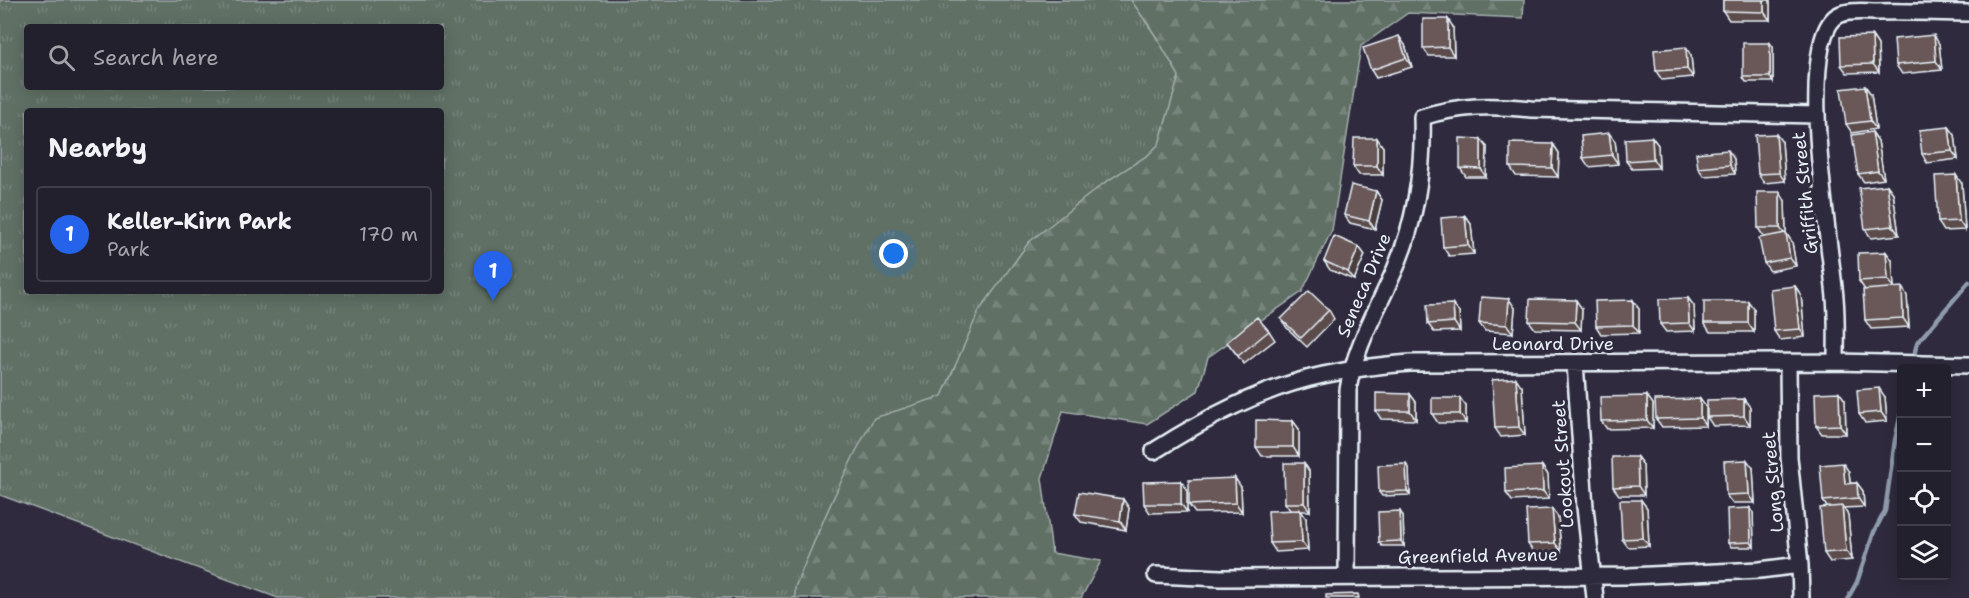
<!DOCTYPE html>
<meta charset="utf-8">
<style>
:root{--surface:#23202e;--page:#2f2d3a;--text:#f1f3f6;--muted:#a3a3aa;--line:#403e4a;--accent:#2563eb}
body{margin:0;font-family:"Shantell Sans",sans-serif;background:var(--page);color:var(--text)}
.controls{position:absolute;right:18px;bottom:18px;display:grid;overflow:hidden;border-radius:6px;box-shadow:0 3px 15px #0003}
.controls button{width:54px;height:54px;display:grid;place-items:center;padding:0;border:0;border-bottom:2px solid var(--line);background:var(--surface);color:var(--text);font:30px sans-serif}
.you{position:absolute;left:894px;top:254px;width:21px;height:21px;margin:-15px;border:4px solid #fff;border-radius:50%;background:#1a73e8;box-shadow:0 0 0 9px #1a73e833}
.badge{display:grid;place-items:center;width:39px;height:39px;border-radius:50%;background:var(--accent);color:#fff;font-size:20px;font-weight:700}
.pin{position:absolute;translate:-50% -50px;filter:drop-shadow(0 2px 3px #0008)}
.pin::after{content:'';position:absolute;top:32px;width:21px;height:18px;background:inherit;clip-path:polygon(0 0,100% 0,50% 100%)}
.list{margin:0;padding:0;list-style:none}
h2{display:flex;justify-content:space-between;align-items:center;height:78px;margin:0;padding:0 24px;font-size:26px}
h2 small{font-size:20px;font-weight:400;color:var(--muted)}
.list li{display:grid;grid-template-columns:39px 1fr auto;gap:18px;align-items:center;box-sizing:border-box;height:96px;margin:0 12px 12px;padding:0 12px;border:2px solid var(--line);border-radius:6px}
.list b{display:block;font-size:22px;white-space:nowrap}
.list p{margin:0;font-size:20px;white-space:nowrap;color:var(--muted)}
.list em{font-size:20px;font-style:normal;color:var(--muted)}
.icon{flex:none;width:33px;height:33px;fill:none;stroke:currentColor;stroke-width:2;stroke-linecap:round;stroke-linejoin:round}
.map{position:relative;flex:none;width:1969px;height:598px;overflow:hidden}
.search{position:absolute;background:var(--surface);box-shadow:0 3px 15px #0003;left:24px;top:24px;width:420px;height:66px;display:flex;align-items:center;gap:15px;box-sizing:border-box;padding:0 21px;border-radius:6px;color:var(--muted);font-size:22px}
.panel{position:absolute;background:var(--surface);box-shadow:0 3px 15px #0003;left:24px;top:108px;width:420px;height:186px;border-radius:6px}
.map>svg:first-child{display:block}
</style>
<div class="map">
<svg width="1969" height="598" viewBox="0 0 1969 598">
<defs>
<pattern id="forest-firs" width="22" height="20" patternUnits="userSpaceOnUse" patternTransform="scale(1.5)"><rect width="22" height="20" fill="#606f65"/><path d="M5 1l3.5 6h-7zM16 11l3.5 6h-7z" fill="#77847c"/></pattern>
<pattern id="park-tufts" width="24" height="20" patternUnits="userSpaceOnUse" patternTransform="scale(1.5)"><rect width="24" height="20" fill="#606f65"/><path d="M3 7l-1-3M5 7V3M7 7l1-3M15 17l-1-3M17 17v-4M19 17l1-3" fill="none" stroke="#77847c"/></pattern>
</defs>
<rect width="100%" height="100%" fill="#2f2a3d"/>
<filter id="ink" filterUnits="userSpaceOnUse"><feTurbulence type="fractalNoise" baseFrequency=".0167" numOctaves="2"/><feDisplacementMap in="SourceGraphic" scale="12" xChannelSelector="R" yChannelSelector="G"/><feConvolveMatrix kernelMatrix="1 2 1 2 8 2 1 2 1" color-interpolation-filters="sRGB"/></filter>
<g filter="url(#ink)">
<path fill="url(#forest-firs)" stroke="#a4b0ae" stroke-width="1.5" d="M961 0H1524L1523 18 1408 13 1361 46 1332 230 1302 292 1208 357 1198 391 1147 424 1063 411 1042 478 1052 553 1101 561 1081 598H607Z"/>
<path fill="url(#park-tufts)" stroke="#a4b0ae" stroke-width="1.5" fill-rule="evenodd" d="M0 0H1131L1157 38 1179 76 1159 144 1148 155 1104 183 1029 242 979 311 942 396 874 418C843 472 819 530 795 587V598H278L0 495ZM27 27H441V87H27ZM27 111H441V291H27Z"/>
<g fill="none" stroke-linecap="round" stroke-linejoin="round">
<path stroke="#8f9cae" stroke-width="4.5" d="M1913 360 1917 343 1969 282
M1848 598 1857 582 1874 532 1885 511 1895 440 1902 409"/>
<defs>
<path id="minor" d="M1836 362C1836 341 1837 319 1835 298 1832 252 1792 32 1841 14 1852 10 1866 12 1877 12 1908 11 1938 13 1969 13
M1575 363 1585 507 1595 598
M1788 363 1789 457 1800 565 1801 598
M1154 451C1206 418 1262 388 1323 375 1351 369 1380 365 1410 363L1836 362 1969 365
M1156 575 1221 578 1629 576 1760 570 1800 565
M1347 576 1348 390C1354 352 1371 321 1387 287 1413 234 1424 176 1422 117 1459 105 1493 105 1531 109L1816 115"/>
</defs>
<use href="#minor" stroke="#e8f1f8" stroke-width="20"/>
<use href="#minor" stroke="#2f2a3d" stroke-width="15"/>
</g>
<path fill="#5b4c4c" stroke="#e8f1f8" stroke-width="1.5" d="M1723 0H1770V20H1729L1723 11Z
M1453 27 1454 56H1429L1423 48Z
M1872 36 1878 45 1879 72 1847 73 1841 65Z
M1770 43 1773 47V82H1746L1743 77Z
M1939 44 1942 70 1902 74 1896 65Z
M1405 45 1412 67 1376 78 1371 70Z
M1691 56 1693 77 1662 80 1656 71Z
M1865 86 1871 94 1876 129 1852 133 1846 124Z
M1949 127 1955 135 1958 159 1927 163 1922 154Z
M1872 132 1878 141 1884 179 1864 182 1858 174Z
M1652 137 1658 145 1659 168 1632 169 1626 161Z
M1615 141 1618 164 1589 167 1583 158Z
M1782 142 1785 181 1764 183 1758 174Z
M1553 144 1559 153 1558 177 1516 176 1510 167Z
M1383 147V175H1359L1353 166Z
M1487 147 1486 177H1466L1460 168Z
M1734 159 1735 174 1704 176 1698 168Z
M1962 184 1965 230 1944 231 1938 222Z
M1887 185 1893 193 1899 235 1871 238 1865 229Z
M1376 191 1382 200 1375 229 1350 223 1344 215Z
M1785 201 1786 233 1792 242 1796 266 1770 271 1764 263V237L1758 228Z
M1465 216 1471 224 1474 254 1449 256 1443 247Z
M1359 247 1365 255 1354 280 1330 270 1324 261Z
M1886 252 1892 260 1894 288 1907 296 1909 327 1871 329 1865 320V290L1859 281Z
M1795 286 1801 295 1805 337 1780 340 1774 331Z
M1688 298 1694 306 1695 331 1666 332 1660 324Z
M1515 308 1513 333 1485 331 1479 323Z
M1582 309 1581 330 1535 329 1529 321Z
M1639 309V333L1601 334 1596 326Z
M1754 309V332H1710L1704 323Z
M1329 310 1334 319 1307 347 1287 328 1281 319Z
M1459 312 1460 331 1434 332 1428 324Z
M1269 331 1275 340 1244 364 1227 342Z
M1522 387 1525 435 1501 437 1495 428Z
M1839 392 1845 400 1846 434H1822L1816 426Z
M1410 394 1416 402V420L1381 419 1376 411Z
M1647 396 1653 404V428L1607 429 1601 421Z
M1885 397 1887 421 1865 423 1859 414Z
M1466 406V423H1438L1432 414Z
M1706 407V426L1662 427 1656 419Z
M1750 407V425L1713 426 1707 417Z
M1293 421 1299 429V456H1262L1256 447Z
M1637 457 1643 465 1644 495H1619L1613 487Z
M1304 463 1309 471 1310 511H1301L1306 518 1308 550 1276 552 1270 543 1290 510 1285 503Z
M1542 466 1548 475 1549 499 1512 501 1506 493Z
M1409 468 1410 495 1382 496 1379 492Z
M1753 468 1755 503H1732L1726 495Z
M1849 472 1850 483H1857L1863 491 1864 507 1843 508 1848 515 1852 560 1830 562 1824 553 1827 507 1823 501Z
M1181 481 1187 490V512L1150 513 1144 504Z
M1241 487 1242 512 1195 513 1189 505Z
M1641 500 1647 508 1649 546 1628 547 1622 539Z
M1129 508 1126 530 1081 522 1075 514Z
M1750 508 1753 512 1754 547H1731L1728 543Z
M1552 509 1558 517 1561 551 1534 553 1528 544Z
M1403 516 1404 546H1382L1379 542Z"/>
<path fill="#4a3e3e" stroke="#e8f1f8" stroke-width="1.5" d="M1764 0H1770V20L1764 12Z
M1448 19 1453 27 1454 56 1448 47Z
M1934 35 1939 44 1942 70 1936 61Z
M1399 36 1405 45 1412 67 1406 58Z
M1872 36 1878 45 1879 72 1873 64Z
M1770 43 1773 47V82L1770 77Z
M1686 47 1691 56 1693 77 1687 69Z
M1865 86 1871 94 1876 129 1870 121Z
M1949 127 1955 135 1958 159 1952 151Z
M1872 132 1878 141 1884 179 1878 171Z
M1609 133 1615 141 1618 164 1612 155Z
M1776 134 1782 142 1785 181 1779 173Z
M1652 137 1658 145 1659 168 1653 159Z
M1377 138 1383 147V175L1377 166Z
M1481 139 1487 147 1486 177 1481 169Z
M1553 144 1559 153 1558 177 1552 168Z
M1728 150 1734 159 1735 174 1730 165Z
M1956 175 1962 184 1965 230 1959 221Z
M1887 185 1893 193 1899 235 1893 226Z
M1376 191 1382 200 1375 229 1369 221Z
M1780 192 1785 201 1786 233 1792 242 1796 266 1790 258 1786 236 1780 228Z
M1465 216 1471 224 1474 254 1468 245Z
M1359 247 1365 255 1354 280 1348 272Z
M1886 252 1892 260 1894 288 1888 279Z
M1795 286 1801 295 1805 337 1800 329Z
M1902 287 1907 296 1909 327 1903 318Z
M1688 298 1694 306 1695 331 1689 323Z
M1509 299 1515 308 1513 333 1507 325Z
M1576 300 1582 309 1581 330 1575 322Z
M1633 300 1639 309V333L1633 325Z
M1748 301 1754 309V332L1748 323Z
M1453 304 1459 312 1460 331 1454 322Z
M1516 378 1522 387 1525 435 1519 427Z
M1879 388 1885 397 1887 421 1881 412Z
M1839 392 1845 400 1846 434 1840 425Z
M1410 394 1416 402V420L1410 411Z
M1647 396 1653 404V428L1647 420Z
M1460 398 1466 406V423L1460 414Z
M1700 399 1706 407V426L1700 418Z
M1744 399 1750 407V425L1744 416Z
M1293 421 1299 429V456L1293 447Z
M1637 457 1643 465 1644 495 1638 486Z
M1747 460 1753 468 1755 503 1749 494Z
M1304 463 1309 471 1310 511 1304 503Z
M1843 463 1849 472 1851 492 1845 484Z
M1406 464 1409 468 1410 495 1407 491Z
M1542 466 1548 475 1549 499 1543 491Z
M1235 478 1241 487 1242 512 1236 503Z
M1181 481 1187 490V512L1181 504Z
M1857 483 1863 491 1864 507 1858 498Z
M1123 499 1129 508 1126 530 1120 521Z
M1641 500 1647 508 1649 546 1643 538Z
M1842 506 1848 515 1852 560 1846 551Z
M1750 508 1753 512 1754 547 1751 542Z
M1552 509 1558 517 1561 551 1555 543Z
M1300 510 1306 518 1308 550 1302 542Z
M1400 511 1403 516 1404 546 1401 541Z"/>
<path fill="#6a5858" stroke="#e8f1f8" stroke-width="1.5" d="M1723 0H1764V12L1723 11Z
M1423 19H1448V47L1423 48Z
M1934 35 1936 61 1896 65 1894 39Z
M1399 36 1406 58 1371 70 1363 48Z
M1872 36 1873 64 1841 65 1840 37Z
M1743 43H1770V77H1743Z
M1686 47 1687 69 1656 71 1654 50Z
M1865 86 1870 121 1846 124 1841 89Z
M1949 127 1952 151 1922 154 1919 130Z
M1872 132 1878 171 1858 174 1852 135Z
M1609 133 1612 155 1583 158 1581 136Z
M1776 134 1779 173 1758 174 1755 135Z
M1652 137 1653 159 1626 161 1625 139Z
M1354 138H1377V166H1353Z
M1460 138 1481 139V169L1460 168Z
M1510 143 1553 144 1552 168 1510 167Z
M1728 150 1730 165 1698 168 1696 153Z
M1956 175 1959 221 1938 222 1935 176Z
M1351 185 1376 191 1369 221 1344 215Z
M1887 185 1893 226 1865 229 1859 188Z
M1757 192H1780V228H1758Z
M1465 216 1468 245 1443 247 1441 218Z
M1786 233 1790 258 1764 263 1759 238Z
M1334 236 1359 247 1348 272 1324 261Z
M1886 252 1888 279 1859 281 1858 253Z
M1795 286 1800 329 1774 331 1770 289Z
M1902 287 1903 318 1865 320 1863 290Z
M1309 291 1329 310 1301 338 1281 319Z
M1481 297 1509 299 1507 325 1479 323Z
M1688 298 1689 323 1660 324 1659 299Z
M1530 299 1576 300 1575 322 1529 321Z
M1633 300V325L1596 326 1595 301Z
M1704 301H1748V323H1704Z
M1453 304 1454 322 1428 324 1427 305Z
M1257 317 1269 331 1238 356 1227 342Z
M1516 378 1519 427 1495 428 1492 380Z
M1879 388 1881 412 1859 414 1857 390Z
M1839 392 1840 425 1816 426 1815 393Z
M1376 393 1410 394V411H1376Z
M1647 396V420L1601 421 1600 397Z
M1432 398H1460V414H1432Z
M1700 399V418L1656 419 1655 400Z
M1744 399V416L1707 417V400Z
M1256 420 1293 421V447H1256Z
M1612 457H1637L1638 486 1613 487Z
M1747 460 1749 494 1726 495 1724 461Z
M1284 463H1304V503H1285Z
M1843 463 1845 484 1857 483 1858 498 1823 501 1820 465Z
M1406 464 1407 491 1379 492 1378 465Z
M1542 466 1543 491 1506 493 1505 468Z
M1235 478 1236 503 1189 505V480Z
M1181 481V504H1144L1143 482Z
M1079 492 1123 499 1120 521 1075 514Z
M1620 500H1641L1643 538 1622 539Z
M1842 506 1846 551 1824 553 1820 508Z
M1750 508 1751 542 1728 543 1727 509Z
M1552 509 1555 543 1528 544 1526 510Z
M1300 510 1302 542 1270 543 1268 511Z
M1400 511 1401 541 1379 542 1378 512Z
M1358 594 1359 598H1326V595Z"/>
</g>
<g text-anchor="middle" stroke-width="6" stroke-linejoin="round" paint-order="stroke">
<g font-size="18" fill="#e8f1f8" stroke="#2f2a3d">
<text transform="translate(1805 193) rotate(-96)" y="6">Griffith Street</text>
<text transform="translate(1364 285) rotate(-67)" y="6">Seneca Drive</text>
<text x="1553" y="350">Leonard Drive</text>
<text transform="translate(1563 464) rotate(-94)" y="6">Lookout Street</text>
<text transform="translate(1773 482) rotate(-95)" y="6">Long Street</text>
<text transform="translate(1478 556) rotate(-1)" y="6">Greenfield Avenue</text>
</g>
</g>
</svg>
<div class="controls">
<button>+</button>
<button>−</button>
<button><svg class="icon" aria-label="locate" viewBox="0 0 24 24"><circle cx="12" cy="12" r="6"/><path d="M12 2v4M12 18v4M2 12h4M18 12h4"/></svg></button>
<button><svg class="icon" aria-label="layers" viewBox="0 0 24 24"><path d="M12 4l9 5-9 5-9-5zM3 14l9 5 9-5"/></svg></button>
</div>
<div class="you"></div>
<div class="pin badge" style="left:493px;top:301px">1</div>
<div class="search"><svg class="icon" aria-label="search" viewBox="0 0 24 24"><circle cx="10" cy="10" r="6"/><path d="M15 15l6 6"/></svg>Search here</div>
<section class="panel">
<h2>Nearby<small></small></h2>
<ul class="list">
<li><span class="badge">1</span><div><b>Keller-Kirn Park</b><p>Park</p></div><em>170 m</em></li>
</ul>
</section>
</div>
